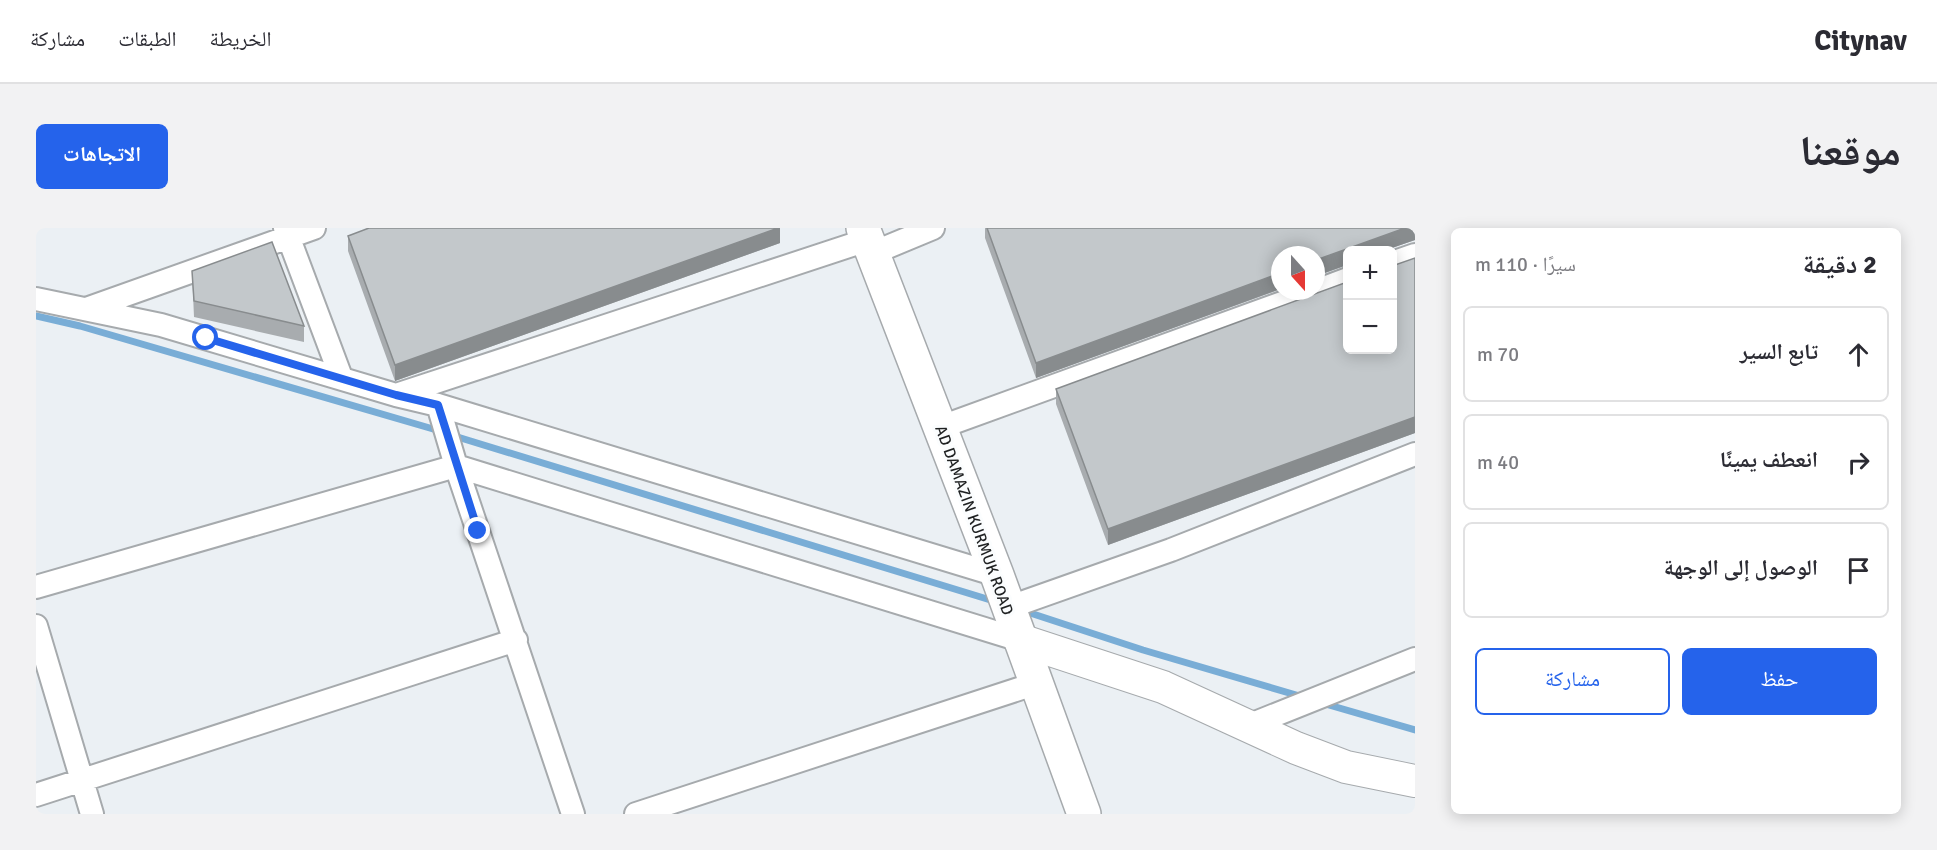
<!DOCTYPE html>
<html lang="ar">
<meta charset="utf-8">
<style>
:root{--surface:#fff;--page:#f2f2f3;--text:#2b2b33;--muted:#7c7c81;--line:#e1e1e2;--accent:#2563eb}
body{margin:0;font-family:Signika,"Noto Naskh Arabic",sans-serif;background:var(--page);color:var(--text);direction:rtl}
.controls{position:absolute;right:18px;top:18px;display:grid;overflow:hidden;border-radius:9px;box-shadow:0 3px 15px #0003}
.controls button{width:54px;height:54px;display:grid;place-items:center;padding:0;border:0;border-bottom:2px solid var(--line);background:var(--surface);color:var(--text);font:30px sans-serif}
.compass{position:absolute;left:1235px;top:18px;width:54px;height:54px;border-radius:50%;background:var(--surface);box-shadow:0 3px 15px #0003;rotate:159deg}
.stop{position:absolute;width:18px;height:18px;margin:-14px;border:4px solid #2563eb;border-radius:50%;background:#fff}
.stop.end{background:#2563eb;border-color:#fff;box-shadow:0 2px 6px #0008}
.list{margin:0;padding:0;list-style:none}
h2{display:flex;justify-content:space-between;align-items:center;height:78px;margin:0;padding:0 24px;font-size:26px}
h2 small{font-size:20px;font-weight:400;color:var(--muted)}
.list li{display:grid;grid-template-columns:39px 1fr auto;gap:18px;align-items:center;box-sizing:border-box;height:96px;margin:0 12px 12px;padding:0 12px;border:2px solid var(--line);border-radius:9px}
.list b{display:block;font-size:22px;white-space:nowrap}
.list em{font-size:20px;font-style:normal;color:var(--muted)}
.actions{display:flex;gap:12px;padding:18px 24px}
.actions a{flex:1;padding:14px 0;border:2px solid var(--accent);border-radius:9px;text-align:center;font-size:21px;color:var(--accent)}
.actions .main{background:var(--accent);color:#fff}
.icon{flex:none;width:33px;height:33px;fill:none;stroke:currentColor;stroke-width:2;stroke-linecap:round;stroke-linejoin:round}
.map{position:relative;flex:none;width:1379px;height:586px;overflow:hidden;direction:ltr;border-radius:9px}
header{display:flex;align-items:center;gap:36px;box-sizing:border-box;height:84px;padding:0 30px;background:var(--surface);border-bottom:2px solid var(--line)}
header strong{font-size:28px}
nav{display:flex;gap:33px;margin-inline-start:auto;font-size:21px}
.intro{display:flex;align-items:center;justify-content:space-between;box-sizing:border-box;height:144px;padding:0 36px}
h1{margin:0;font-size:42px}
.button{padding:15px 27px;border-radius:9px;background:var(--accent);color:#fff;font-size:21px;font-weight:700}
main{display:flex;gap:36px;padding:0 36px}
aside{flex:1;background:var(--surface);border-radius:9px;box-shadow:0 3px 15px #0003}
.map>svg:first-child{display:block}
</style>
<header>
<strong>Citynav</strong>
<nav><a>الخريطة</a><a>الطبقات</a><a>مشاركة</a></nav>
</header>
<div class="intro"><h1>موقعنا</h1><a class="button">الاتجاهات</a></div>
<main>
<aside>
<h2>2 دقيقة<small>سيرًا · 110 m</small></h2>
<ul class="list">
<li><svg class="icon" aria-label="ahead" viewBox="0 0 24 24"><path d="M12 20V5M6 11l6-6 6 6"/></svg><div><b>تابع السير</b></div><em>70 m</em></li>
<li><svg class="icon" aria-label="right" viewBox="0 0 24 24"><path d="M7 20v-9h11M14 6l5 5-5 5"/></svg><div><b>انعطف يمينًا</b></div><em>40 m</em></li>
<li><svg class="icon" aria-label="arrive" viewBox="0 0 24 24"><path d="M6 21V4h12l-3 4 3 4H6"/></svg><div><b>الوصول إلى الوجهة</b></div></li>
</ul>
<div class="actions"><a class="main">حفظ</a><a>مشاركة</a></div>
</aside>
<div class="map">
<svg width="1379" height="586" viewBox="0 0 1379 586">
<rect width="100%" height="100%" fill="#ebf0f4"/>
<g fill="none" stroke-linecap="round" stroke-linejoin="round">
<path stroke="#79add6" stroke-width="7" d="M0 88 44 98 404 203
M415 207 961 374
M985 382 1107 422 1267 469
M1286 475 1379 502"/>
<defs>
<path id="street" d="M249 0 305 149
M837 25 897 0
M1356 35 1379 27
M1280 63 1312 51
M0 71 125 97 360 167 402 177 961 347
M50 81 278 0
M360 167 831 12
M402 177 420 238 537 586
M905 199 1279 63
M0 359 420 238 984 412
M971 380 1135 322 1379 226
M0 398 56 586
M1214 497 1379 431
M0 567 480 412
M600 586 1001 455"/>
<path id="secondary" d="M984 412 1127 459 1260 520 1310 539 1379 553"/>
<path id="highway" d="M827 0 961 347 1048 586"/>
</defs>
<use href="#street" stroke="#a6aaad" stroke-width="26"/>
<use href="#secondary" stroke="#a6aaad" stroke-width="34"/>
<use href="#highway" stroke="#a6aaad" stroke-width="36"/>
<use href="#street" stroke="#fff" stroke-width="22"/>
<use href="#secondary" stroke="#fff" stroke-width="32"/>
<use href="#highway" stroke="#fff" stroke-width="33"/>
</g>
<path fill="#a8acaf" d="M744 0V15L359 153 312 23V8Z
M949 0H1379V12L1350 22H1311V37L1000 150 949 10Z
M1379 30V205L1072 317 1020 176V161Z
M156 43 268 98V114L158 89Z"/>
<path fill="#888c8e" d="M742 0H744V15L359 153V137Z
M1369 0H1379V12L1350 22H1311V37L1280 48V32Z
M1244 45V61L1000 150V135Z
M1379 189V205L1072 317V301Z"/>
<path fill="#c3c8cb" stroke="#888c8e" stroke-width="1.5" d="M333 0H742L359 137 312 8Z
M951 0H1369L1280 32V27H1244V45L1000 135Z
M236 14 268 98 158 73 156 43Z
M1379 30V189L1072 301 1020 161 1311 54V122H1356V38Z"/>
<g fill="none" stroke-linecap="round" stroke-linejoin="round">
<path stroke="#2563eb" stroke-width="8" d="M170 110 360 167 402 177 442 303"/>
</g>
<g text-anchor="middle" stroke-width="6" stroke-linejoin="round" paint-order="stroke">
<g font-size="16" fill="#1f2122" stroke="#fbfdfe">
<text transform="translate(939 292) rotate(70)" y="6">AD DAMAZIN KURMUK ROAD</text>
</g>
</g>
</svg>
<div class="controls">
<button>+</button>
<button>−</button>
</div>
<svg class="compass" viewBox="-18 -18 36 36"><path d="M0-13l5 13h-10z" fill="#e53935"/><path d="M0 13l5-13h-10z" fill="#7c7c81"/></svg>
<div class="stop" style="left:170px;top:110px"></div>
<div class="stop end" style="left:442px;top:303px"></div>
</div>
</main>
